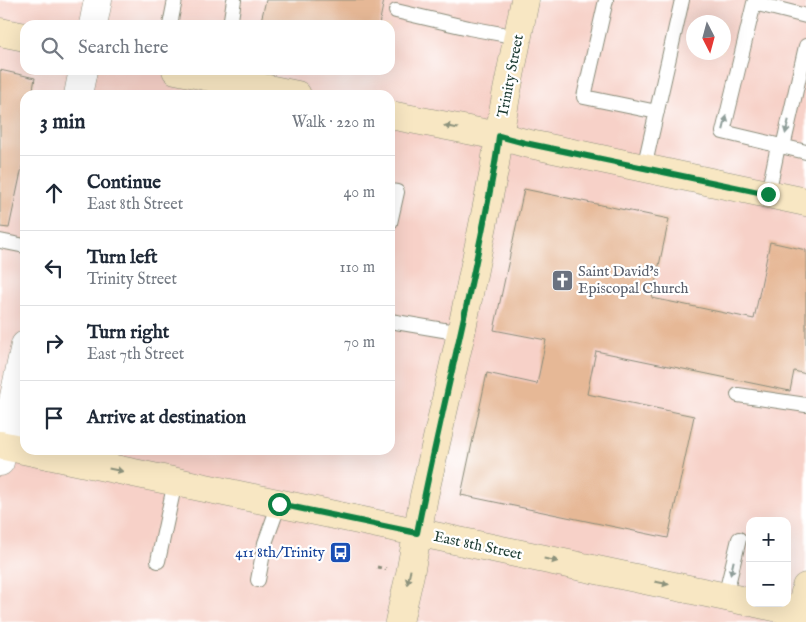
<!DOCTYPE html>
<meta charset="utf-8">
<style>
:root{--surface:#fff;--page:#f6f6f7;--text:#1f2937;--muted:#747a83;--line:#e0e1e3}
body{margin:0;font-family:"IM FELL English",serif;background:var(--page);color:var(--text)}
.controls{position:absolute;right:15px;bottom:15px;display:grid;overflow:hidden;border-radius:10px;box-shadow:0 5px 20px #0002}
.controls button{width:45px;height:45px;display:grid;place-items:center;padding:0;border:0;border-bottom:1px solid var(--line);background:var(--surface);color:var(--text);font:25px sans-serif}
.compass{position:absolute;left:686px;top:15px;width:45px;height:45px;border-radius:50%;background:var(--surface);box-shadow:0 5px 20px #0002;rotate:174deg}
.stop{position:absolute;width:15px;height:15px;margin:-11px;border:4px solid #0b8043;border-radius:50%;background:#fff}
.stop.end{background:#0b8043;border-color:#fff;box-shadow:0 1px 5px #0008}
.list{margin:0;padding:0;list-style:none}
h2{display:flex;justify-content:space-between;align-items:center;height:65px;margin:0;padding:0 20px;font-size:21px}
h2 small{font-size:16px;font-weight:400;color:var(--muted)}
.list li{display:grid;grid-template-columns:32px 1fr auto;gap:15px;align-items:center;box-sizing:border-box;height:75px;padding:0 20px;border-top:1px solid var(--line)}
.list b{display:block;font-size:19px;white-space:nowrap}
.list p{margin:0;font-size:16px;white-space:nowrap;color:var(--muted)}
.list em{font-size:16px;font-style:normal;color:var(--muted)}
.icon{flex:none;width:28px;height:28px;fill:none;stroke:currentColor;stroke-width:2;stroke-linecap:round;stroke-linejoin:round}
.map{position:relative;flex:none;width:806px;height:622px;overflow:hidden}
.search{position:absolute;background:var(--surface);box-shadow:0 5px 20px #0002;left:20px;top:20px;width:375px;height:55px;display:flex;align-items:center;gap:12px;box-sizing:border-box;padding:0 18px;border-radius:15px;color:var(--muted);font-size:19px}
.panel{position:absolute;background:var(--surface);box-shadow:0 5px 20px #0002;left:20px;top:90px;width:375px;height:365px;border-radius:15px}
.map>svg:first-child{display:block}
</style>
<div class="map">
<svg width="806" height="622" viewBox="0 0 806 622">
<rect width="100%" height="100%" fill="#fff"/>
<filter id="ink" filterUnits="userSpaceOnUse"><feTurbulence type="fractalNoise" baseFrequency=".02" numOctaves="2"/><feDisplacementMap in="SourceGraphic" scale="10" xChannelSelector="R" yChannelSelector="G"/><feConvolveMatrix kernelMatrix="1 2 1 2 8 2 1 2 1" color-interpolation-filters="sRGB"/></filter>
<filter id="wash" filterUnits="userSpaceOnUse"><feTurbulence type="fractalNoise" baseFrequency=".0096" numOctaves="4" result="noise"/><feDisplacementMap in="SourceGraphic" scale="20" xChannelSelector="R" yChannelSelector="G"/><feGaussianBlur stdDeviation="1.12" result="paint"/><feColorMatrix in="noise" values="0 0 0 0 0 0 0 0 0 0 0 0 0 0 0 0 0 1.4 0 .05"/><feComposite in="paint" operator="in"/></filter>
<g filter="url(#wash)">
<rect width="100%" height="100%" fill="#f5dcc0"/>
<path fill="#f7d1c8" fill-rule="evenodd" d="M0 0H806V622H0ZM694 22H724V52H694ZM25 25H390V70H25ZM25 95H390V450H25ZM750 521H787V603H750Z"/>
<g id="blocks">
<path fill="#e6b896" d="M266 0H384L379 25H260Z
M0 70 35 78 32 95H25V153L9 228 0 227Z
M524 189 669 219 652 298 754 319 770 242 806 250V374L794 371 790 391 596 351 587 394 694 416 668 538 461 495 487 373 537 384 546 340 494 330Z"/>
</g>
</g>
<g filter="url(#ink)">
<use href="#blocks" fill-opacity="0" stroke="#8a8c7a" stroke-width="1"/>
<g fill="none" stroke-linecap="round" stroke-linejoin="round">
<defs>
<path id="service" d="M606 0 584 97 657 112
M396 11 469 28 518 37
M806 16 754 3 723 132 806 152
M170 25 175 0
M230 25 234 0
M783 147 806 46
M644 168 682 0
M390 191 397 192 390 223
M768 194 778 146
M0 241 25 246
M390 321 461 333
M738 395 806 405
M158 561 175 482
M258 580 265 543 279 504
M725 597 739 539"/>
<path id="minor" d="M93 25 98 0
M78 95 83 70
M0 462 25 345"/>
<path id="secondary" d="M0 32 25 37
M176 70 297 95
M390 115 499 136 525 143 806 202
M0 445 750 602
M756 603 806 614
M399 622 410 574 424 496 461 333 494 171 499 136 506 96 525 0
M799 622 806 587"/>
</defs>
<use href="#service" stroke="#8a8c7a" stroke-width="16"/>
<use href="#minor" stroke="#8a8c7a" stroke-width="29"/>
<use href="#secondary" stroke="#8a8c7a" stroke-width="29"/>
<path stroke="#8a8c7a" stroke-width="3" stroke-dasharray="4 4" stroke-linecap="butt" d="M377 567 386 569"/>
<use href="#service" stroke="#fff" stroke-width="14"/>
<use href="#minor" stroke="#fff" stroke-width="28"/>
<use href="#secondary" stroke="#f8e7c3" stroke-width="28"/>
</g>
<defs><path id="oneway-solid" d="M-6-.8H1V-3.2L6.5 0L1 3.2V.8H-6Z" transform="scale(1.25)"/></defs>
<g fill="#8f9e9a">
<use href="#oneway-solid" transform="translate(725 123) rotate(-76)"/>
<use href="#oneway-solid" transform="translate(787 127) rotate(103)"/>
<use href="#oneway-solid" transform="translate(732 568) rotate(103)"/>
</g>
<g fill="#8c927c">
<use href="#oneway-solid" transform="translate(451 127) rotate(-169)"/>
<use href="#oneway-solid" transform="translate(116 470) rotate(12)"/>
<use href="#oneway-solid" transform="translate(551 560) rotate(12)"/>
<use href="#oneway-solid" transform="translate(409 577) rotate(102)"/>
<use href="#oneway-solid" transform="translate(662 583) rotate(12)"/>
</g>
</g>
<g fill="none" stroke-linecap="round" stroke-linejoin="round" filter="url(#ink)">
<path stroke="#0b8043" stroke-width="6" d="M279 504 417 533C435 440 458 349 477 256 485 216 494 177 499 136L525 143 768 194"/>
</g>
<defs>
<symbol id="church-square" viewBox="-11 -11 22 22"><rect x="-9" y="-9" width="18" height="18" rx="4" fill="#6b7280" stroke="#fff"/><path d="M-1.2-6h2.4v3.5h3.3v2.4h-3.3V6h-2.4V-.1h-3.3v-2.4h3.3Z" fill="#fff"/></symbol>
<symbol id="bus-square" viewBox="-11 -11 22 22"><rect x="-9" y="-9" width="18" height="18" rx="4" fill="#1a4fb4" stroke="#fff"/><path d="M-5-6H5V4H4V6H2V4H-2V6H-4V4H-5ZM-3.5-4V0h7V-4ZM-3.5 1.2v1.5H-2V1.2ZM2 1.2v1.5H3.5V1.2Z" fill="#fff"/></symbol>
</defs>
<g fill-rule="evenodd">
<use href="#church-square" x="550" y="268" width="25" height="25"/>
<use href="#bus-square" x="328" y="540" width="25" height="25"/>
</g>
<g text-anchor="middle" stroke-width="4.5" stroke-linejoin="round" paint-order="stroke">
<g font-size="15" fill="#1f3d34" stroke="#fff">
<text transform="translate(510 76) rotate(-79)" y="5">Trinity Street</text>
<text transform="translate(478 545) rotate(12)" y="5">East 8th Street</text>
</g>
<g font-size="15" fill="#5b616d" stroke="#fff" text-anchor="start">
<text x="578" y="276">Saint David's<tspan x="578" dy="17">Episcopal Church</tspan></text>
</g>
<g font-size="15" fill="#164399" stroke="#fff" text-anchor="end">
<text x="325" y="557">411 8th/Trinity</text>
</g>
</g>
</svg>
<div class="controls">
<button>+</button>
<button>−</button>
</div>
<svg class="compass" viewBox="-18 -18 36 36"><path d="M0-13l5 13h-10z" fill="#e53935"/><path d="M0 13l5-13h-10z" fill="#747a83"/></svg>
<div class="stop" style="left:279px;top:504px"></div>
<div class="stop end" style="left:768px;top:194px"></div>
<div class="search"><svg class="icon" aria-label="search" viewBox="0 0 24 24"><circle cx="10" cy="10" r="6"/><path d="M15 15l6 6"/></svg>Search here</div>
<section class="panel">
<h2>3 min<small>Walk · 220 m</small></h2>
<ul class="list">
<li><svg class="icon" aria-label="ahead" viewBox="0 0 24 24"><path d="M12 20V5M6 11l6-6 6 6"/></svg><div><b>Continue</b><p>East 8th Street</p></div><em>40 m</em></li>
<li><svg class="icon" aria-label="left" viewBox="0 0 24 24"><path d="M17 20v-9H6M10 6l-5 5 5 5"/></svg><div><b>Turn left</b><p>Trinity Street</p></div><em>110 m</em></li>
<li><svg class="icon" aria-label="right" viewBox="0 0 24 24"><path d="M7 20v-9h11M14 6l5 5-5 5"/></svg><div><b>Turn right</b><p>East 7th Street</p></div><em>70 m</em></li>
<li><svg class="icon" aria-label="arrive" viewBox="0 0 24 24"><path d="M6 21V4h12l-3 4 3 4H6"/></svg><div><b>Arrive at destination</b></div></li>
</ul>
</section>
</div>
